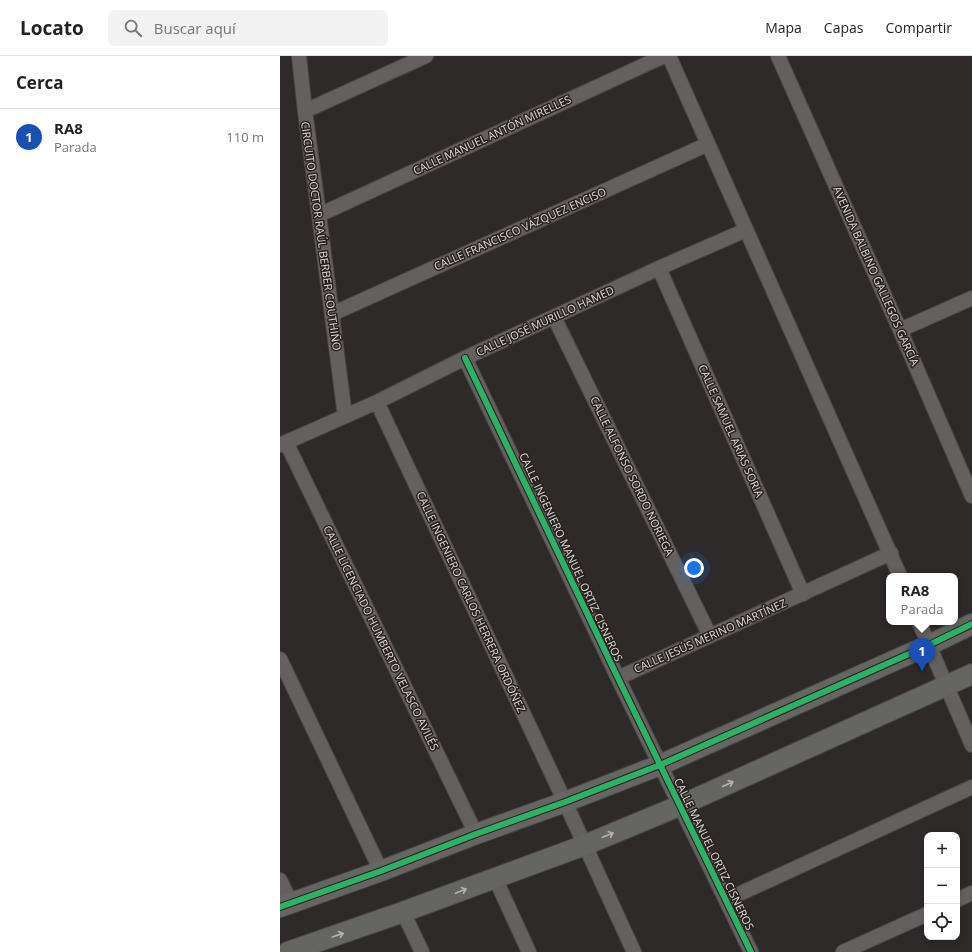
<!DOCTYPE html>
<html lang="es">
<meta charset="utf-8">
<style>
:root{--surface:#fff;--page:#f2f2f2;--text:#222;--muted:#767676;--line:#e0e0e0;--accent:#d93025}
body{margin:0;font-family:"Open Sans",sans-serif;background:var(--page);color:var(--text)}
.controls{position:absolute;right:12px;bottom:12px;display:grid;overflow:hidden;border-radius:8px;box-shadow:0 2px 6px #0003}
.controls button{width:36px;height:36px;display:grid;place-items:center;padding:0;border:0;border-bottom:1px solid var(--line);background:var(--surface);color:var(--text);font:20px sans-serif}
.you{position:absolute;left:414px;top:512px;width:14px;height:14px;margin:-10px;border:3px solid #fff;border-radius:50%;background:#1a73e8;box-shadow:0 0 0 6px #1a73e833}
.badge{display:grid;place-items:center;width:26px;height:26px;border-radius:50%;background:var(--accent);color:#fff;font-size:13px;font-weight:700}
.pin{position:absolute;translate:-50% -33px;filter:drop-shadow(0 1px 2px #0008)}
.pin::after{content:'';position:absolute;top:21px;width:14px;height:12px;background:inherit;clip-path:polygon(0 0,100% 0,50% 100%)}
.popup{position:absolute;left:606px;top:517px;width:72px;height:52px;box-sizing:border-box;display:grid;place-content:center;border-radius:8px;background:var(--surface);filter:drop-shadow(0 1px 3px #0005);font-size:13px;white-space:nowrap;color:var(--muted)}
.popup b{font-size:15px;color:var(--text)}
.popup::after{content:'';position:absolute;left:50%;top:100%;margin-left:-8px;border:8px solid transparent;border-top-color:var(--surface)}
.list{margin:0;padding:0;list-style:none}
h2{display:flex;justify-content:space-between;align-items:center;height:52px;margin:0;padding:0 16px;font-size:17px}
h2 small{font-size:13px;font-weight:400;color:var(--muted)}
.list li{display:grid;grid-template-columns:26px 1fr auto;gap:12px;align-items:center;box-sizing:border-box;height:56px;padding:0 16px;border-top:1px solid var(--line)}
.list b{display:block;font-size:15px;white-space:nowrap}
.list p{margin:0;font-size:13px;white-space:nowrap;color:var(--muted)}
.list em{font-size:13px;font-style:normal;color:var(--muted)}
.icon{flex:none;width:22px;height:22px;fill:none;stroke:currentColor;stroke-width:2;stroke-linecap:round;stroke-linejoin:round}
.map{position:relative;flex:none;width:692px;height:896px;overflow:hidden}
header{display:flex;align-items:center;gap:24px;box-sizing:border-box;height:56px;padding:0 20px;background:var(--surface);border-bottom:1px solid var(--line)}
header strong{font-size:19px}
nav{display:flex;gap:22px;margin-inline-start:auto;font-size:14px}
.search{width:280px;height:36px;background:var(--page);display:flex;align-items:center;gap:10px;box-sizing:border-box;padding:0 14px;border-radius:8px;color:var(--muted);font-size:15px}
main{display:flex}
aside{flex:1;background:var(--surface)}
.map>svg:first-child{display:block}
</style>
<header>
<strong>Locato</strong>
<div class="search"><svg class="icon" aria-label="search" viewBox="0 0 24 24"><circle cx="10" cy="10" r="6"/><path d="M15 15l6 6"/></svg>Buscar aquí</div>
<nav><a>Mapa</a><a>Capas</a><a>Compartir</a></nav>
</header>
<main>
<aside>
<h2>Cerca<small></small></h2>
<ul class="list">
<li><span class="badge" style="background:#1a4fb4">1</span><div><b>RA8</b><p>Parada</p></div><em>110 m</em></li>
</ul>
</aside>
<div class="map">
<svg width="692" height="896" viewBox="0 0 692 896">
<rect width="100%" height="100%" fill="#2f2a2a"/>
<g fill="none" stroke-linecap="round" stroke-linejoin="round">
<defs>
<path id="street" d="M19 0 25 55 39 159 65 360
M389 0 620 520
M498 0 620 274 692 440
M25 55 146 0
M39 159 384 0
M379 212 523 538
M52 258 428 88
M274 261 430 580
M620 274 692 242
M185 302 338 622 471 896
M97 346 285 746 354 896
M6 386 196 778
M0 389 97 346 185 302 379 212 466 174
M639 566 692 689
M0 603 101 815
M338 622 611 497
M215 822 249 896
M0 824 11 847
M446 844 692 731
M677 844 692 837
M123 856 142 896
M563 896 647 858"/>
<path id="secondary" d="M0 851 101 815 196 778 285 746 380 709 649 589 692 568
M8 896 123 856 305 789 399 750 692 618"/>
</defs>
<use href="#street" stroke="#4c4847" stroke-width="16"/>
<use href="#secondary" stroke="#4c4847" stroke-width="22"/>
<use href="#street" stroke="#656060" stroke-width="14"/>
<use href="#secondary" stroke="#656562" stroke-width="20"/>
<defs>
<path id="cycleway" d="M185 302 338 622 471 896
M0 851 101 815 196 778 285 746 380 709 649 589 692 568"/>
</defs>
<use href="#cycleway" stroke="#28201d" stroke-width="8"/>
<use href="#cycleway" stroke="#2db169" stroke-width="6"/>
</g>
<defs><path id="oneway-shaft" d="M-6 0H5M1.5-3L5.5 0L1.5 3" fill="none" stroke-width="1.6" stroke-linecap="round" stroke-linejoin="round"/></defs>
<g stroke="#b6b2b0">
<use href="#oneway-shaft" transform="translate(448 728) rotate(-24)"/>
<use href="#oneway-shaft" transform="translate(328 779) rotate(-22)"/>
<use href="#oneway-shaft" transform="translate(181 835) rotate(-21)"/>
<use href="#oneway-shaft" transform="translate(58 879) rotate(-19)"/>
</g>
<g text-anchor="middle" stroke-width="3" stroke-linejoin="round" paint-order="stroke">
<g font-size="11" fill="#e1dbda" stroke="#28201d">
<text transform="translate(212 79) rotate(-25)" y="4">CALLE MANUEL ANTÓN MIRELLES</text>
<text transform="translate(240 173) rotate(-24)" y="4">CALLE FRANCISCO VÁZQUEZ ENCISO</text>
<text transform="translate(41 180) rotate(82)" y="4">CIRCUITO DOCTOR RAÚL BERBER COUTHIÑO</text>
<text transform="translate(596 220) rotate(66)" y="4">AVENIDA BALBINO GALLEGOS GARCÍA</text>
<text transform="translate(265 265) rotate(-25)" y="4">CALLE JOSÉ MURILLO HAMED</text>
<text transform="translate(451 375) rotate(66)" y="4">CALLE SAMUEL ARIAS SORIA</text>
<text transform="translate(352 420) rotate(64)" y="4">CALLE ALFONSO SORDO NORIEGA</text>
<text transform="translate(291 501) rotate(65)" y="4">CALLE INGENIERO MANUEL ORTIZ CISNEROS</text>
<text transform="translate(191 546) rotate(65)" y="4">CALLE INGENIERO CARLOS HERRERA ORDÓÑEZ</text>
<text transform="translate(430 580) rotate(-24)" y="4">CALLE JESÚS MERINO MARTÍNEZ</text>
<text transform="translate(101 582) rotate(64)" y="4">CALLE LICENCIADO HUMBERTO VELASCO AVILÉS</text>
<text transform="translate(434 798) rotate(64)" y="4">CALLE MANUEL ORTIZ CISNEROS</text>
</g>
</g>
</svg>
<div class="controls">
<button>+</button>
<button>−</button>
<button><svg class="icon" aria-label="locate" viewBox="0 0 24 24"><circle cx="12" cy="12" r="6"/><path d="M12 2v4M12 18v4M2 12h4M18 12h4"/></svg></button>
</div>
<div class="you"></div>
<div class="pin badge" style="left:642px;top:615px;background:#1a4fb4">1</div>
<div class="popup"><b>RA8</b>Parada</div>
</div>
</main>
